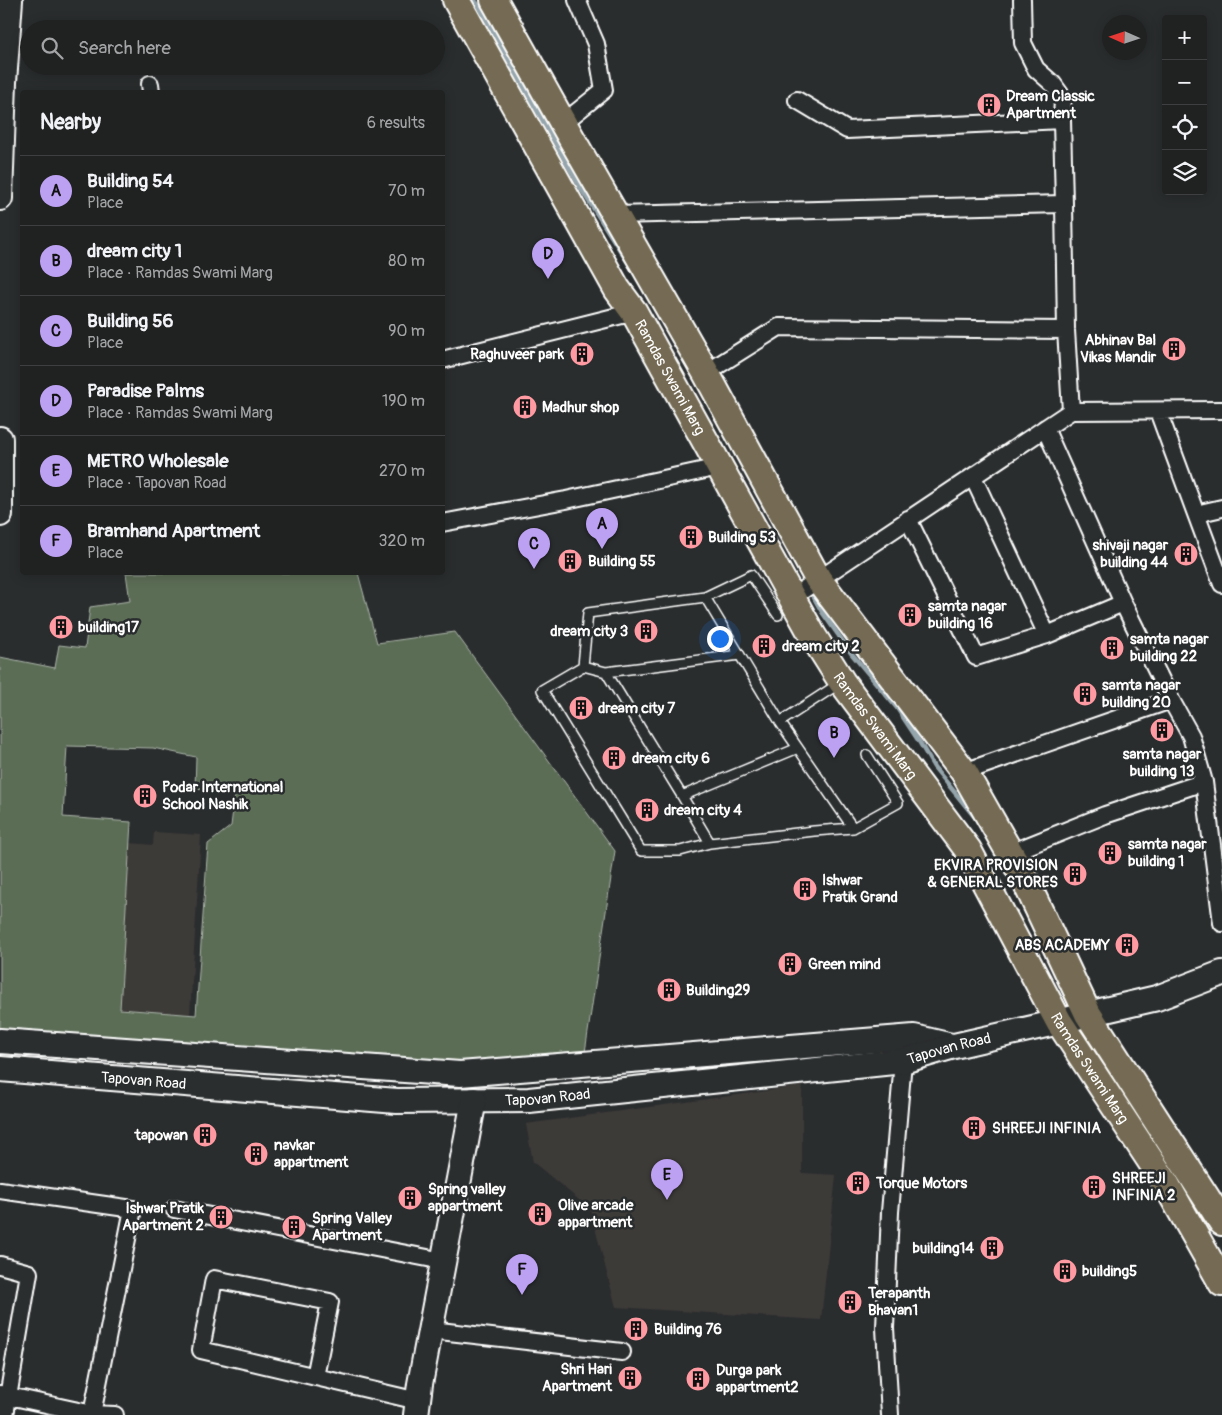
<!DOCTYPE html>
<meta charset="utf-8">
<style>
:root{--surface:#202222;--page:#282a2a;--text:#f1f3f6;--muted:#a2a4a5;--line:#3d3f40;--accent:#bca0f2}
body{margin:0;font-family:Pangolin,sans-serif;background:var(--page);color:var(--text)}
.controls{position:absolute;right:15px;top:15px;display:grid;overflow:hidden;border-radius:5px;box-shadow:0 2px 12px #0003}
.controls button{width:45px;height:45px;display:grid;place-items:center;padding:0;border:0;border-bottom:1px solid var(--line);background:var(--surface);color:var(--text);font:25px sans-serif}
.compass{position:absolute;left:1102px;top:15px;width:45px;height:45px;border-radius:50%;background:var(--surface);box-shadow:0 2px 12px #0003;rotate:273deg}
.you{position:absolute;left:719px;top:638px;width:18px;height:18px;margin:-12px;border:4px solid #fff;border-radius:50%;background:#1a73e8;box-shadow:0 0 0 8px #1a73e833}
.badge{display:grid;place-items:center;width:32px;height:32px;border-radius:50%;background:var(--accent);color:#111;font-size:16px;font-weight:700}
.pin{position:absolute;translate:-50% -41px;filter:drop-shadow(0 1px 2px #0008)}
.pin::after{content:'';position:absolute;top:26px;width:18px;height:15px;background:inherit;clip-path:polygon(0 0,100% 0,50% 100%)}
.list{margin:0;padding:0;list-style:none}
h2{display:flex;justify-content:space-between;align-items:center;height:65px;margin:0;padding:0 20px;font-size:21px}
h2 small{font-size:16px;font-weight:400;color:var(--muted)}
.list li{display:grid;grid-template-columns:32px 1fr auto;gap:15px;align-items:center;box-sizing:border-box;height:70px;padding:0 20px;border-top:1px solid var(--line)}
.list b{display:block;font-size:19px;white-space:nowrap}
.list p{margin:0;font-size:16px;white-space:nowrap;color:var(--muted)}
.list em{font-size:16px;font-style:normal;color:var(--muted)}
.icon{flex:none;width:28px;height:28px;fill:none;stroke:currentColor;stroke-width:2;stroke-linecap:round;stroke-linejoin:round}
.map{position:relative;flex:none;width:1222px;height:1415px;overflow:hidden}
.search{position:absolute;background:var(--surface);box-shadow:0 2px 12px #0003;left:20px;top:20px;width:425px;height:55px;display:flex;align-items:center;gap:12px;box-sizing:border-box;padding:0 18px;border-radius:28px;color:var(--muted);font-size:19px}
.panel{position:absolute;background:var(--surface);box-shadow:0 2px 12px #0003;left:20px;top:90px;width:425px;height:485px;border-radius:5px}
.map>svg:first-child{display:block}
</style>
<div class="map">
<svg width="1222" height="1415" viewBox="0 0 1222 1415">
<rect width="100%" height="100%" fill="#2a2d2e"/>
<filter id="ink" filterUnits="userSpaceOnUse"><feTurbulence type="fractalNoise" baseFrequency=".02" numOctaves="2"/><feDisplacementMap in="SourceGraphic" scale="10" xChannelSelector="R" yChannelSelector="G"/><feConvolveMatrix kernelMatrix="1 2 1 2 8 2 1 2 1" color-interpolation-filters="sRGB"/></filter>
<g filter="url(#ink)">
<path fill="#3e3a39" d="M154 832 201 835 190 1014 120 1009 130 843 153 845Z
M802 1086V1173L836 1175 821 1320 616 1307 590 1209 533 1162 526 1124Z"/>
<path fill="#5b6d57" stroke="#adb6ab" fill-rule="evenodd" d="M126 573H358L377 643 455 632 615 851 584 1059 416 1071 0 1041V657L55 668 59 645 85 648 90 607 130 601ZM67 746 153 748 196 757 195 788 235 793 231 826 208 844 196 1015 120 1009 131 822 63 817Z"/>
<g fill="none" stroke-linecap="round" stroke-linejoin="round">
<path stroke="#95a5ac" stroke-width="4.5" d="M475 0 580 187 630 266
M809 589 822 612 851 653 897 708 920 743 934 767 978 821"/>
<defs>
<path id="lane" d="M705 597 751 575 778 615
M740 655 606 672 682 796 798 748
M583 666 606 672
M780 722 705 597 588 613 583 666 542 690 641 851H680L710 843 814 831 853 828 780 722 840 683
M682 796 710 843
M853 828 898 803 867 755"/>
<path id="street" d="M1022 0 1023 43 1036 69 1053 84 1063 98 1062 120
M150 84 151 92
M797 100 847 130 1062 120 1064 204
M563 123 604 90 596 44 577 0
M615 215 1064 204 1066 330 1071 411
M442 360 634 312
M706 373 779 327 1066 330
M1158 411 1196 514 1222 508
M973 477 1047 635 1123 603
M1196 514 1222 584
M908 519 976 657 1047 635
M442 523 566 500 719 467
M791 598 1071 411 1222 410
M1171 700 1191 736 1204 782 1222 923
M964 772 1171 700 1123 603 1045 428
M1010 853 1105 815 1204 782
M0 1190 133 1209 92 1414 0 1394
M174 1209 443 1261
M0 1265 29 1273 5 1415
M431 1330 622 1352
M315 1377 330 1302 214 1279 201 1350 418 1401
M92 1414 115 1415
M890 1415 885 1328 890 1212 903 1061"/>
<g id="secondary">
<path d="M0 198 4 82 10 0"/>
<path d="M0 439V514"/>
<path d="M0 1041 460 1074 914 1037 952 1046"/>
<path id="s1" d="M0 1069 397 1101 529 1100 903 1061 954 1046 1059 1022 1088 1014 1157 998 1222 973"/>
<path d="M416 1415 420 1384 474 1100"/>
</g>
<g id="primary">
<path id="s2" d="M456 0 617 289 634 312 813 636 842 682 968 850 1059 1022 1166 1184 1222 1283"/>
<path d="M494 0 573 141 706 373 818 579 964 772 1022 874 1088 1014 1222 1222"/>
</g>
</defs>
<use href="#lane" stroke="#fff" stroke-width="12"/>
<use href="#street" stroke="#fff" stroke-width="20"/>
<use href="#secondary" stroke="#fff" stroke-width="28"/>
<use href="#primary" stroke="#fff" stroke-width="30"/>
<use href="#lane" stroke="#2a2d2e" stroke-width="9"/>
<use href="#street" stroke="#2a2d2e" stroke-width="16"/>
<use href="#secondary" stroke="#2a2d2e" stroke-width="24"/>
<use href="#primary" stroke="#746b52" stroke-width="26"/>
</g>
</g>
<defs>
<symbol id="building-disc" viewBox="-11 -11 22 22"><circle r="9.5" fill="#ff9aa2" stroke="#2a2d2e"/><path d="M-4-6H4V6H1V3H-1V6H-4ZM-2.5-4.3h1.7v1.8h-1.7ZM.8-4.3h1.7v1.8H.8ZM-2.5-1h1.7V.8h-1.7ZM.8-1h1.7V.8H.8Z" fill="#111"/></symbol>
</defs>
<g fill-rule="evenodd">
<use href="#building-disc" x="975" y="91" width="28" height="28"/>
<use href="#building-disc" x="1160" y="335" width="28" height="28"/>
<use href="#building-disc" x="568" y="340" width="28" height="28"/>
<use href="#building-disc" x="511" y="393" width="28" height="28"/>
<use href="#building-disc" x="677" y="523" width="28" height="28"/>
<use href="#building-disc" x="1172" y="540" width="28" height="28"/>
<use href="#building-disc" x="556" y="547" width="28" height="28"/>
<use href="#building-disc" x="896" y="601" width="28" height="28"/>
<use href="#building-disc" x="47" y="613" width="28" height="28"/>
<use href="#building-disc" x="632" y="617" width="28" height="28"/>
<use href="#building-disc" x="750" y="632" width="28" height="28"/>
<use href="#building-disc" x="1098" y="634" width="28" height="28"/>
<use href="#building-disc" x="1071" y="680" width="28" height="28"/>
<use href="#building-disc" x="567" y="694" width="28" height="28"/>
<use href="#building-disc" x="1148" y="716" width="28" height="28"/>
<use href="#building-disc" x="600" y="744" width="28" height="28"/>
<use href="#building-disc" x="131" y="782" width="28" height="28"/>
<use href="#building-disc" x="633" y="796" width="28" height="28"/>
<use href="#building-disc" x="1096" y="839" width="28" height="28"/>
<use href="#building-disc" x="1061" y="860" width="28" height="28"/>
<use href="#building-disc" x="791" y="875" width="28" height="28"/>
<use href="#building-disc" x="1113" y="931" width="28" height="28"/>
<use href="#building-disc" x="776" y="950" width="28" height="28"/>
<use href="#building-disc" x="655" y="976" width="28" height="28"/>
<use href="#building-disc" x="960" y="1114" width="28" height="28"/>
<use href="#building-disc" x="191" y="1121" width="28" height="28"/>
<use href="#building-disc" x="242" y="1140" width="28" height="28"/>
<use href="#building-disc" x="844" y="1169" width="28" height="28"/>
<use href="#building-disc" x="1080" y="1173" width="28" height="28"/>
<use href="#building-disc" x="396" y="1184" width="28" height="28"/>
<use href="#building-disc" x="526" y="1200" width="28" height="28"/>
<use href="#building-disc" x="207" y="1203" width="28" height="28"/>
<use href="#building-disc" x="280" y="1213" width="28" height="28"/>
<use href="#building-disc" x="978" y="1234" width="28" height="28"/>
<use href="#building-disc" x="1051" y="1257" width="28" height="28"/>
<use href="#building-disc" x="836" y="1288" width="28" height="28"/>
<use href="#building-disc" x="622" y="1315" width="28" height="28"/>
<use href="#building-disc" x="616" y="1364" width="28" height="28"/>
<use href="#building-disc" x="684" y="1365" width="28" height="28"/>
</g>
<g text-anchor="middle" stroke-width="5" stroke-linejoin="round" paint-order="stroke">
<g font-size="15" font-weight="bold" fill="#fff" stroke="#2a2d2e" text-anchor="start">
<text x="1006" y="101">Dream Classic<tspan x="1006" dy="17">Apartment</tspan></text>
<text x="1156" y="345" text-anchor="end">Abhinav Bal<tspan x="1156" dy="17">Vikas Mandir</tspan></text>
<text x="564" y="359" text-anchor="end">Raghuveer park</text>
<text x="542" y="412">Madhur shop</text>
<text x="708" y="542">Building 53</text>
<text x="1168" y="550" text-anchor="end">shivaji nagar<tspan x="1168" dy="17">building 44</tspan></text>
<text x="588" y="566">Building 55</text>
<text x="928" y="611">samta nagar<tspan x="928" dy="17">building 16</tspan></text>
<text x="78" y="632">building17</text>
<text x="628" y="636" text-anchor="end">dream city 3</text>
<text x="1130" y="644">samta nagar<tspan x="1130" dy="17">building 22</tspan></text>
<text x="782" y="651">dream city 2</text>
<text x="1102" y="690">samta nagar<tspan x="1102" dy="17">building 20</tspan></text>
<text x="598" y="713">dream city 7</text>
<text x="1162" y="759" text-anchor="middle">samta nagar<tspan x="1162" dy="17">building 13</tspan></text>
<text x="632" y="763">dream city 6</text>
<text x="162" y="792">Podar International<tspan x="162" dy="17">School Nashik</tspan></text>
<text x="664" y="815">dream city 4</text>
<text x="1128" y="849">samta nagar<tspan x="1128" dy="17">building 1</tspan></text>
<text x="1058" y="870" text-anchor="end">EKVIRA PROVISION<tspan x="1058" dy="17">&amp; GENERAL STORES</tspan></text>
<text x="822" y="885">Ishwar<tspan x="822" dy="17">Pratik Grand</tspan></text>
<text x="1110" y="950" text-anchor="end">ABS ACADEMY</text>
<text x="808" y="969">Green mind</text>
<text x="686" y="995">Building29</text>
<text x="992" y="1133">SHREEJI INFINIA</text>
<text x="188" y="1140" text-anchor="end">tapowan</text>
<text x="274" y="1150">navkar<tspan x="274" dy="17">appartment</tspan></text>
<text x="1112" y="1183">SHREEJI<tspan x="1112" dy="17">INFINIA 2</tspan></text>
<text x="876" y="1188">Torque Motors</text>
<text x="428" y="1194">Spring valley<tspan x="428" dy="17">appartment</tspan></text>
<text x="558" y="1210">Olive arcade<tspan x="558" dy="17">appartment</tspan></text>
<text x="204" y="1213" text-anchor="end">Ishwar Pratik<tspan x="204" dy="17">Apartment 2</tspan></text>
<text x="312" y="1223">Spring Valley<tspan x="312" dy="17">Apartment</tspan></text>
<text x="974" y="1253" text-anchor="end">building14</text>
<text x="1082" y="1276">building5</text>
<text x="868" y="1298">Terapanth<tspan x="868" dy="17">Bhavan1</tspan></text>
<text x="654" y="1334">Building 76</text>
<text x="612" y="1374" text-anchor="end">Shri Hari<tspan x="612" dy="17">Apartment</tspan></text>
<text x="716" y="1375">Durga park<tspan x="716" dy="17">appartment2</tspan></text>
</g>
<g font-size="15" fill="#fff" stroke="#2a2d2e">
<text dy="5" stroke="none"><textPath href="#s2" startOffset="434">Ramdas Swami Marg</textPath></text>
<text dy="5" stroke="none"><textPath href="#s2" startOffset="839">Ramdas Swami Marg</textPath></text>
<text dy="5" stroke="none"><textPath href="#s1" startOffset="954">Tapovan Road</textPath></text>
<text dy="5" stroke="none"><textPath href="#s2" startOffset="1244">Ramdas Swami Marg</textPath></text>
<text dy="5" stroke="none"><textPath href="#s1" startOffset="144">Tapovan Road</textPath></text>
<text dy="5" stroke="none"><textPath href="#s1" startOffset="549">Tapovan Road</textPath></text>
</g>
</g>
</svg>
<div class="controls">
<button>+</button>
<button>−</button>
<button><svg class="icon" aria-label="locate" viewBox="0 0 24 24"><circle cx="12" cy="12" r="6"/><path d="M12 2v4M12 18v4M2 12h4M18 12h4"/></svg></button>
<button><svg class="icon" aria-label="layers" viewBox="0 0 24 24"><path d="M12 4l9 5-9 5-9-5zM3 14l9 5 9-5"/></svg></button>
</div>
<svg class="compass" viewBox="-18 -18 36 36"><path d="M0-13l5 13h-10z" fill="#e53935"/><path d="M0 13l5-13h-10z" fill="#a2a4a5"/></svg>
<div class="you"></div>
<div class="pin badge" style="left:602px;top:549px">A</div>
<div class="pin badge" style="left:834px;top:758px">B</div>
<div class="pin badge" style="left:534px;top:569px">C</div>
<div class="pin badge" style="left:548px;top:279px">D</div>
<div class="pin badge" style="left:667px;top:1200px">E</div>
<div class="pin badge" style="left:522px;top:1295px">F</div>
<div class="search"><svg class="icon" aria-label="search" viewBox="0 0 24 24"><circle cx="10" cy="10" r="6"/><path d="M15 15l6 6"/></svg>Search here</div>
<section class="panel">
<h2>Nearby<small>6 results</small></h2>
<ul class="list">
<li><span class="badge">A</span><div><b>Building 54</b><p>Place</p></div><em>70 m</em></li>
<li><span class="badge">B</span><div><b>dream city 1</b><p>Place · Ramdas Swami Marg</p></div><em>80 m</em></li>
<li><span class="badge">C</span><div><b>Building 56</b><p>Place</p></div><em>90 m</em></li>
<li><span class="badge">D</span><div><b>Paradise Palms</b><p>Place · Ramdas Swami Marg</p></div><em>190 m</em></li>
<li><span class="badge">E</span><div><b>METRO Wholesale</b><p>Place · Tapovan Road</p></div><em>270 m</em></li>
<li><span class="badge">F</span><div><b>Bramhand Apartment</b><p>Place</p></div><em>320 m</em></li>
</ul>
</section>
</div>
